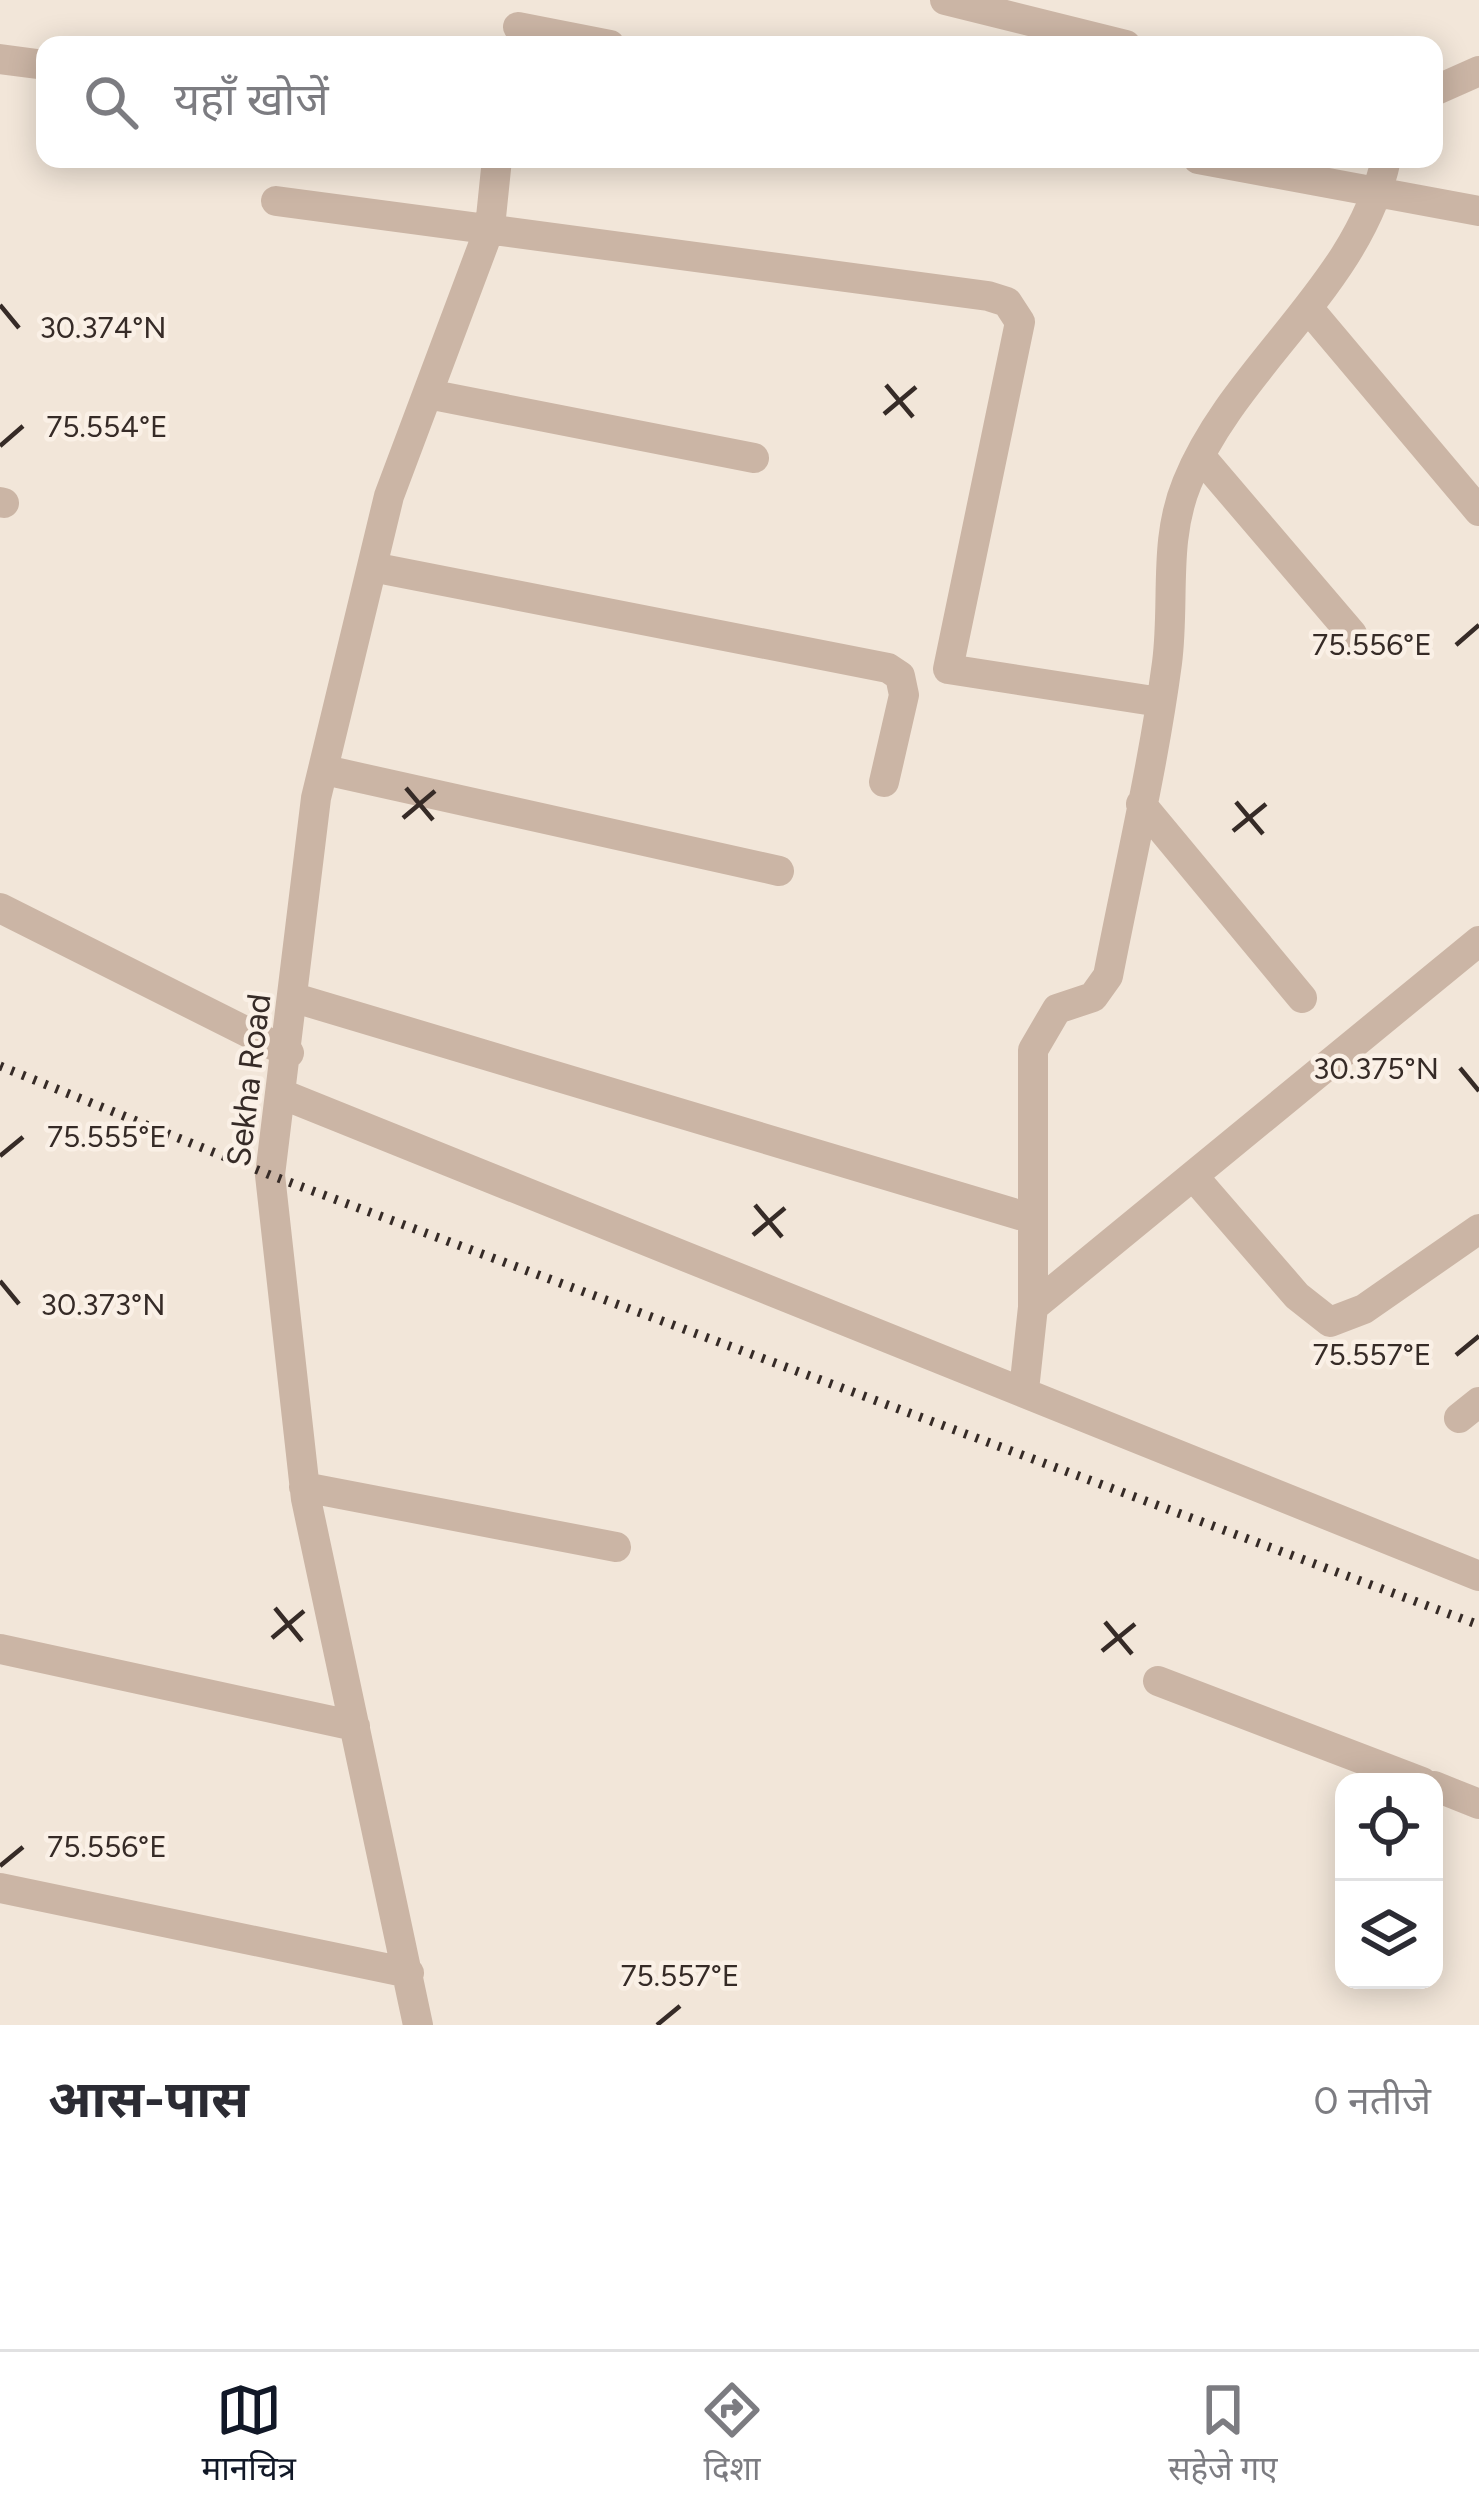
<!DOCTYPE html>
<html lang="hi">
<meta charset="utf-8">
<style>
:root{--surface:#fff;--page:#f7f7f7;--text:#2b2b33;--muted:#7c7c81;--line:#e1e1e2;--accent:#111827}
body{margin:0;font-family:Figtree,"Noto Sans Devanagari",sans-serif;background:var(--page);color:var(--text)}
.controls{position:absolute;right:36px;bottom:36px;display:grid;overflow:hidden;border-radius:24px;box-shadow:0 6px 30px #0003}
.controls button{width:108px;height:108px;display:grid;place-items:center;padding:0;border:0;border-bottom:3px solid var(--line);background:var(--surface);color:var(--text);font:60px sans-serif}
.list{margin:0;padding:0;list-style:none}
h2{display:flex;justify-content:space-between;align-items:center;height:156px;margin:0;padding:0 48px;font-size:51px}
h2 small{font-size:39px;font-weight:400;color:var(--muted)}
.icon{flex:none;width:66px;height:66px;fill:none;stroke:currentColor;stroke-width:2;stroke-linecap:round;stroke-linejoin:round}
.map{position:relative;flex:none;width:1479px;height:2025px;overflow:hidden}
.search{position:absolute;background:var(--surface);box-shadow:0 6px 30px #0003;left:36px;right:36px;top:36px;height:132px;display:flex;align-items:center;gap:30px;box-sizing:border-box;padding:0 42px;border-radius:24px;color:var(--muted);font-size:45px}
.sheet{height:324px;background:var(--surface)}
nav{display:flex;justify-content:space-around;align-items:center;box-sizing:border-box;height:168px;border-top:3px solid var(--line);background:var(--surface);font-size:33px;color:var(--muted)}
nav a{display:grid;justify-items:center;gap:6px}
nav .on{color:var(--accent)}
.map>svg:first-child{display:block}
</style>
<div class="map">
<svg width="1479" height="2025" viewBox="0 0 1479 2025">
<rect width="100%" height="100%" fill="#f2e6d9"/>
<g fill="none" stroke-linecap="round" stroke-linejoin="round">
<path stroke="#cbb5a5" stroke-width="30" d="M945 0 1126 45
M518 27 610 45
M0 59 45 65
M1434 91 1479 71
M1198 159 1479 211
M1386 159C1360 285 1234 366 1187 483 1163 541 1175 602 1167 663 1153 768 1128 872 1108 976L1093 997 1057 1009 1033 1050V1307L1479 941
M276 201 988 296 1007 302 1020 322 948 669 1160 702
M1308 308 1479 511
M428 394 754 458
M1201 457 1352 634
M0 502 4 503
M372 567 888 668 900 676 904 695 884 782
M325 770 779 871
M1141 804 1302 998
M0 908 289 1053
M295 998 1033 1219
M284 1095 1479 1576
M1194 1177 1297 1296 1330 1322 1364 1309 1479 1229
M1024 1390 1033 1307
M1459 1418 1479 1402
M304 1487 616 1547
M0 1649 355 1726
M1158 1681 1422 1782
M1434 1786 1479 1804
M0 1888 409 1973
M418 2025 306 1499 270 1175 316 798 389 496 490 227 497 159"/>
<path stroke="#362b27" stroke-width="9" stroke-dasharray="3 9" stroke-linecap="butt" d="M0 1066 270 1175 1479 1625"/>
</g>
<path fill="none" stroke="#362b27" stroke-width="4.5" d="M0 305 19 328M886 385 913 417M884 414 916 387M0 446 23 426M1456 645 1479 625M406 788 433 820M1236 802 1263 834M403 818 435 791M1233 831 1266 804M1460 1068 1479 1091M0 1156 23 1137M755 1205 782 1237M753 1235 785 1208M0 1281 19 1304M1456 1355 1479 1336M275 1608 302 1641M1105 1622 1132 1654M272 1638 304 1611M1102 1651 1135 1624M0 1866 23 1847M657 2025 680 2006"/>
<g text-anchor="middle" stroke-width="9" stroke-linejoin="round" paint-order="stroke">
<g font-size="33" fill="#362b27" stroke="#faf0e6">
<text transform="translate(248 1080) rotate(-83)" y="12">Sekha Road</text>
</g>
</g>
<g font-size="30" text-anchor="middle" fill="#362b27" stroke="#faf0e6" stroke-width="9" stroke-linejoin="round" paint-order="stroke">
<text x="103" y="338">30.374°N</text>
<text x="107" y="437">75.554°E</text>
<text x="1372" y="655">75.556°E</text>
<text x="1376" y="1079">30.375°N</text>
<text x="107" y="1147">75.555°E</text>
<text x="103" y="1315">30.373°N</text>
<text x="1372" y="1365">75.557°E</text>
<text x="107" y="1857">75.556°E</text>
<text x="680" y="1986">75.557°E</text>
</g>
</svg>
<div class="controls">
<button><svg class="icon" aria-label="locate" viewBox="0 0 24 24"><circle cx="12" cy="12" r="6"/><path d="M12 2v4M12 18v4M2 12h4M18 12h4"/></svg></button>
<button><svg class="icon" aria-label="layers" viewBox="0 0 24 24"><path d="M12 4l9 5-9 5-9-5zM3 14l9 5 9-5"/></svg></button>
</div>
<div class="search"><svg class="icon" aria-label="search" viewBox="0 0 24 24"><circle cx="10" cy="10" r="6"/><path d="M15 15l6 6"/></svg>यहाँ खोजें</div>
</div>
<section class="sheet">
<h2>आस-पास<small>0 नतीजे</small></h2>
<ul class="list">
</ul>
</section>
<nav>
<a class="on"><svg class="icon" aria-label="map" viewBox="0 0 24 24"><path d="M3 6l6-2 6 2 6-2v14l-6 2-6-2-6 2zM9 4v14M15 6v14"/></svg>मानचित्र</a>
<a><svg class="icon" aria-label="directions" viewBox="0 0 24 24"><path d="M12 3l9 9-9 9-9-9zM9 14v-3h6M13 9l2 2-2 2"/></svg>दिशा</a>
<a><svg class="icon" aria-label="saved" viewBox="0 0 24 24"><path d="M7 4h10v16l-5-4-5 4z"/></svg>सहेजे गए</a>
</nav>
